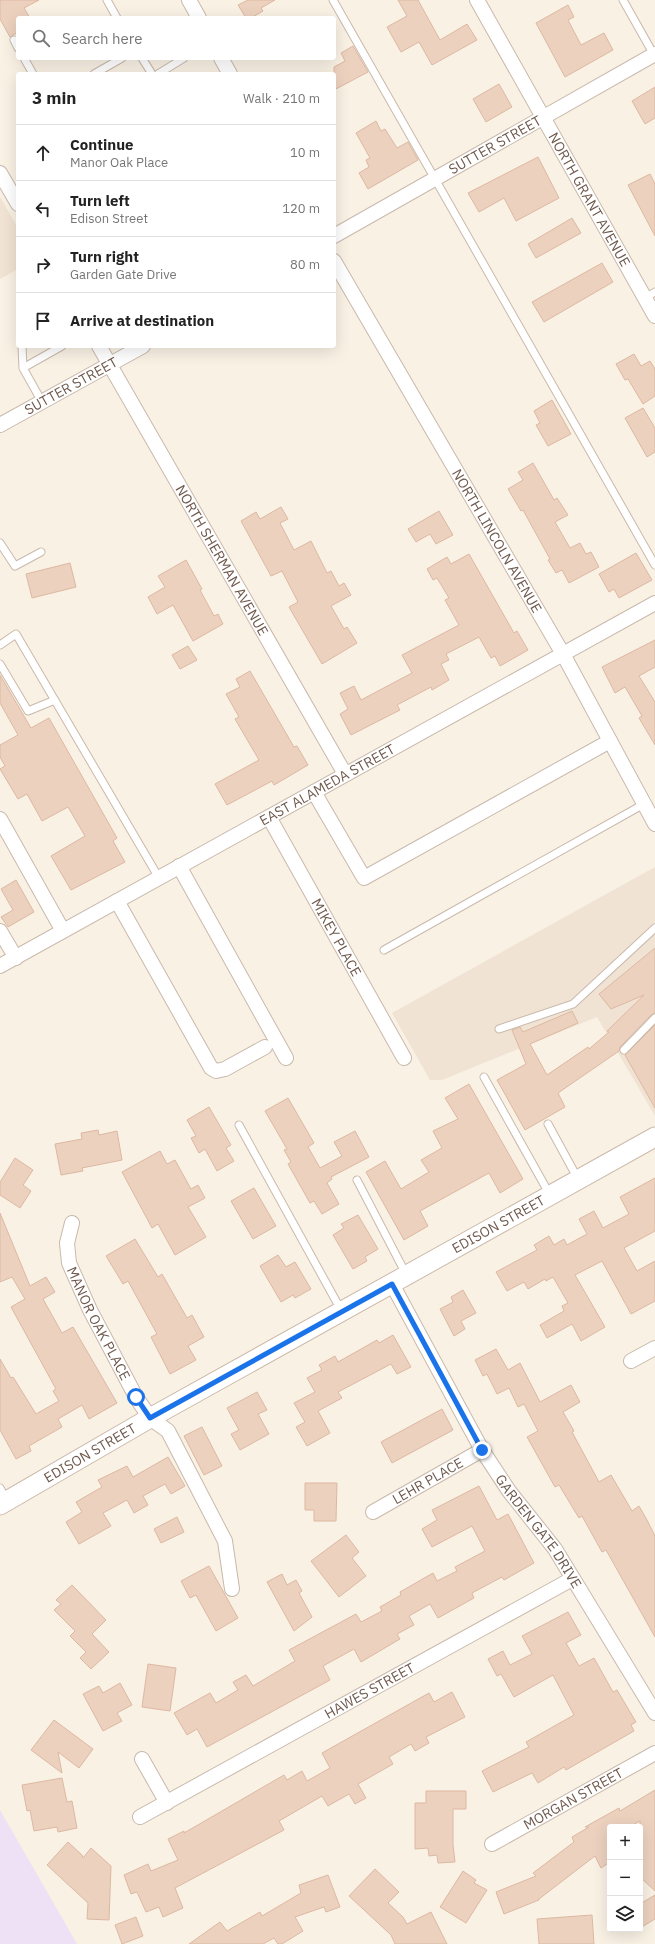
<!DOCTYPE html>
<meta charset="utf-8">
<style>
:root{--surface:#fff;--page:#f6f6f6;--text:#222;--muted:#767676;--line:#e0e0e0}
body{margin:0;font-family:"IBM Plex Sans",sans-serif;background:var(--page);color:var(--text)}
.controls{position:absolute;right:12px;bottom:12px;display:grid;overflow:hidden;border-radius:4px;box-shadow:0 4px 16px #0002}
.controls button{width:36px;height:36px;display:grid;place-items:center;padding:0;border:0;border-bottom:1px solid var(--line);background:var(--surface);color:var(--text);font:20px sans-serif}
.stop{position:absolute;width:12px;height:12px;margin:-9px;border:3px solid #1a73e8;border-radius:50%;background:#fff}
.stop.end{background:#1a73e8;border-color:#fff;box-shadow:0 1px 4px #0008}
.list{margin:0;padding:0;list-style:none}
h2{display:flex;justify-content:space-between;align-items:center;height:52px;margin:0;padding:0 16px;font-size:17px}
h2 small{font-size:13px;font-weight:400;color:var(--muted)}
.list li{display:grid;grid-template-columns:26px 1fr auto;gap:12px;align-items:center;box-sizing:border-box;height:56px;padding:0 16px;border-top:1px solid var(--line)}
.list b{display:block;font-size:15px;white-space:nowrap}
.list p{margin:0;font-size:13px;white-space:nowrap;color:var(--muted)}
.list em{font-size:13px;font-style:normal;color:var(--muted)}
.icon{flex:none;width:22px;height:22px;fill:none;stroke:currentColor;stroke-width:2;stroke-linecap:round;stroke-linejoin:round}
.map{position:relative;flex:none;width:655px;height:1944px;overflow:hidden}
.search{position:absolute;background:var(--surface);box-shadow:0 4px 16px #0002;left:16px;top:16px;width:320px;height:44px;display:flex;align-items:center;gap:10px;box-sizing:border-box;padding:0 14px;border-radius:4px;color:var(--muted);font-size:15px}
.panel{position:absolute;background:var(--surface);box-shadow:0 4px 16px #0002;left:16px;top:72px;width:320px;height:276px;border-radius:4px}
.map>svg:first-child{display:block}
</style>
<div class="map">
<svg width="655" height="1944" viewBox="0 0 655 1944">
<rect width="100%" height="100%" fill="#f9f1e4"/>
<path fill="#f0e3d4" d="M0 197 18 228V269L0 279Z
M655 867V1116L597 1017 442 1080H430L392 1013Z"/>
<path fill="#eee1f6" d="M0 1810 77 1944H0Z"/>
<path fill="#ecd1bf" stroke="#ddb8a1" d="M0 0H39L24 8 30 18H18V32L10 37 0 19Z
M248 0H275L261 8 263 11 251 18H246L238 5Z
M398 0H418L440 40 467 24 477 40 432 65 419 42 401 52 387 27 407 16Z
M568 5 574 17 568 20 581 45 604 33 613 50 565 77 536 23Z
M353 46 368 72 334 90V67L345 61 341 53Z
M499 84 512 107 486 122 473 99Z
M655 87V118L645 124 632 101Z
M376 121 381 131 385 129 397 148 408 142 418 160 368 189 359 173 369 167 366 160 370 158 356 133Z
M538 157 559 198 516 221 504 198 479 212 468 193Z
M650 174 655 184V236L628 185Z
M572 218 581 233 536 258 528 244Z
M602 263 613 282 544 322 532 302Z
M634 354 641 366 650 361 655 369V396L643 404 628 379 625 380 616 364Z
M552 400 571 434 548 446 536 425 540 423 534 411Z
M643 408 655 428V452L647 457 625 418Z
M533 463 554 500 557 498 568 515 555 522 570 548 580 543 586 554 591 552 599 567 569 583 562 570 556 573 548 560 550 559 523 510 521 511 508 489 523 480 518 472Z
M281 507 288 519 280 523 294 550 311 541 327 573 331 571 339 586 344 583 351 595 331 606 344 629 347 627 357 643 322 664 289 607 298 602 282 571 271 576 241 521 256 512 260 519Z
M439 511 453 535 436 544 430 534 416 542 408 529Z
M636 553 652 580 619 598 614 589 609 592 599 574Z
M469 554 514 633 517 631 528 650 500 666 495 656 491 658 479 637 446 654 449 660 441 664 449 680 432 690 431 687 397 705 400 710 351 735 340 714 348 709 340 693 354 686 361 700 412 673 402 655 459 625 445 600 449 598 437 578 433 580 427 569 447 557 451 564Z
M186 560 202 589 200 590 214 616 218 614 223 624 193 641 173 605 157 614 148 597 165 587 158 576Z
M70 563 76 587 32 598 26 574Z
M655 640V667L639 676 655 702V745L639 718 642 716 625 687 615 693 602 667Z
M188 646 197 660 180 669 172 655Z
M250 671 294 747 297 746 308 765 274 785 272 781 227 805 215 784 259 760 235 719 239 717 226 694 240 687 236 679Z
M0 675 31 728 49 718 117 838 113 841 125 862 71 890 51 856 85 836 68 807 42 821 27 794 18 799 0 769 5 766 0 757V745L18 735 0 703Z
M16 880 34 912 8 927 1 917 13 910 1 889Z
M655 948V1013L651 1015 620 1047 619 1051 558 1093 565 1107 525 1130 497 1080 526 1064 512 1030 520 1027 523 1032 572 1011 578 1023 530 1044 547 1075 588 1047 589 1049 609 1032 607 1031 644 995 611 1009 599 994Z
M655 1025V1108L625 1055Z
M469 1084 523 1179 500 1193 489 1173 420 1211 428 1226 404 1240 366 1172 385 1161 401 1189 429 1172 421 1160 442 1148 433 1131 458 1119 445 1098Z
M288 1098 314 1143 308 1147 320 1168 342 1156 334 1142 355 1131 369 1157 331 1177 332 1179 327 1183 339 1204 322 1214 314 1201 310 1203 288 1164 291 1162 284 1150 287 1149 265 1111Z
M209 1107 231 1145 226 1148 234 1161 217 1171 205 1149 199 1153 191 1138 196 1136 187 1120Z
M98 1130 99 1135 117 1131 122 1160 82 1168 83 1171 61 1175 55 1144 82 1139 81 1133Z
M160 1151 167 1164 175 1160 191 1189 198 1185 205 1198 188 1207 206 1237 175 1255 158 1224 152 1228 122 1172Z
M15 1158 33 1170 23 1185 31 1191 20 1208 0 1195V1182Z
M655 1178V1231L624 1248 637 1271 655 1261V1301L631 1314 602 1261 575 1275 605 1327 581 1341 572 1324 547 1338 540 1325 564 1311 562 1306 568 1303 553 1277 546 1281 545 1279 528 1289 524 1282 507 1291 496 1272 537 1250 534 1245 549 1236 554 1245 564 1239 567 1245 587 1234 579 1219 594 1211 603 1228 629 1214 620 1197Z
M254 1188 276 1226 253 1239 231 1201Z
M0 1213 30 1286 46 1277 55 1292 43 1299 62 1333 73 1327 117 1403 89 1419 82 1405 58 1419 62 1427 29 1446 31 1451 16 1459 0 1430V1359L11 1378 13 1377 36 1414 59 1401 53 1391 56 1389 11 1307 25 1299 12 1277 0 1282Z
M358 1215 378 1249 365 1257 367 1261 353 1269 333 1235 344 1228 341 1224Z
M135 1239 158 1277 162 1274 187 1318 192 1315 204 1337 188 1346 196 1360 170 1374 151 1337 157 1334 128 1281 123 1284 106 1256Z
M278 1255 286 1267 295 1262 311 1289 295 1298 293 1295 281 1302 260 1266Z
M463 1290 476 1313 461 1321 465 1329 454 1336 440 1309 453 1302 451 1297Z
M393 1335 411 1367 397 1374 391 1364 338 1392 342 1398 318 1411 330 1433 307 1446 296 1427 305 1422 294 1403 315 1392 307 1378 322 1370 319 1365 335 1356 338 1362 377 1340 379 1343Z
M496 1349 508 1370 520 1363 540 1402 571 1385 580 1402 563 1412 574 1431 572 1432 599 1482 611 1475 632 1511 639 1506 647 1520 655 1536V1637L606 1550 602 1552 582 1516 579 1518 559 1485 555 1487 527 1437 538 1431 524 1404 518 1407 509 1388 497 1394 487 1374 483 1376 475 1360Z
M257 1392 267 1410 258 1414 269 1434 240 1450 231 1434 239 1430 227 1408Z
M442 1409 453 1430 392 1463 381 1442Z
M202 1427 222 1466 204 1475 184 1436Z
M168 1457 185 1486 171 1494 165 1484 143 1496 148 1505 134 1513 127 1500 103 1513 111 1526 79 1544 66 1522 82 1512 76 1502 102 1487 98 1480 127 1466 133 1477Z
M305 1483H337L336 1521H314V1510H305Z
M479 1486 497 1520 508 1514 534 1563 504 1580 502 1577 472 1593 474 1598 438 1618 430 1604 409 1616 414 1625 397 1634 400 1639 361 1662 354 1649 323 1666 330 1680 207 1747 197 1729 187 1735 174 1713 210 1693 216 1703 238 1690 233 1682 246 1675 253 1686 295 1661 289 1650 356 1614 361 1622 382 1611 380 1607 401 1595 400 1592 433 1573 437 1581 457 1571 455 1567 485 1551 472 1526 432 1547 422 1529 437 1520 432 1510Z
M177 1517 184 1532 161 1543 154 1529Z
M346 1535 359 1552 352 1558 366 1576 339 1597 311 1561Z
M209 1566 238 1618 216 1631 196 1595 190 1598 181 1581Z
M282 1574 287 1585 296 1580 302 1591 299 1593 312 1617 294 1631 267 1582Z
M72 1585 106 1620 92 1634 109 1652 91 1669 80 1658 86 1652 70 1636 75 1631 54 1610 61 1604 56 1600Z
M568 1612 581 1635 566 1643 579 1666 594 1658 613 1692 617 1690 636 1722 631 1725 634 1731 566 1770 564 1767 538 1783 532 1773 493 1792 482 1771 529 1747 526 1742 574 1715 553 1675 514 1697 501 1674 497 1676 488 1659 503 1651 510 1665 532 1654 522 1636Z
M148 1664 176 1668 170 1711 142 1707Z
M120 1683 132 1705 117 1713 122 1721 103 1731 83 1694 99 1686 103 1693Z
M452 1692 465 1717 426 1737 429 1743 415 1751 411 1744 389 1757 393 1764 358 1784 366 1798 355 1804 349 1794 328 1806 322 1796 279 1821 284 1830 175 1888 183 1908 163 1917 159 1907 146 1912 137 1892 131 1894 124 1875 148 1864 151 1871 178 1860 168 1839 184 1831V1833L284 1775 287 1780 302 1771 307 1781 330 1768 322 1753 429 1693 434 1702Z
M54 1720 93 1749 79 1768 58 1752 62 1773 31 1750Z
M62 1778 67 1802 72 1801 77 1828 58 1832 57 1827 34 1831 30 1810 27 1811 22 1785Z
M655 1790V1891L640 1877V1821L629 1827H610V1862L601 1868 595 1856 539 1899V1900L504 1914 496 1892 536 1876 533 1873 574 1842 572 1837 589 1827H585L619 1808 620 1811Z
M426 1791H466V1809H453V1845L455 1862 438 1863 437 1855 429 1856 428 1848 415 1849V1803H426Z
M68 1842 82 1855 83 1858 91 1848 111 1866 109 1920 87 1919 88 1903 47 1865Z
M375 1869 399 1892 388 1903 403 1917 407 1924 431 1912 447 1944H395L391 1935 349 1896Z
M463 1871 476 1880 474 1883 487 1890 466 1923 440 1907Z
M328 1875 340 1907 326 1912 324 1907 295 1917 303 1931 282 1944H278L274 1938 263 1944H189L220 1922 227 1931 260 1912 262 1916 301 1893 299 1885Z
M655 1895V1919L640 1928V1904Z
M592 1915 594 1944H539L537 1919Z
M136 1917 143 1936 122 1944 115 1925Z"/>
<g fill="none" stroke-linecap="round" stroke-linejoin="round">
<defs>
<path id="lane" d="M107 0 117 18
M333 0 655 565
M623 0 654 55
M14 40 18 48
M24 58 33 74
M142 58 152 74
M94 74 122 58
M158 74 184 58
M645 298 655 292
M22 346 23 368
M42 402 23 368 62 346
M0 543 15 566 41 552
M0 645 16 634 159 878
M0 664 28 711 55 700
M384 950 644 804
M499 1029 573 1004 655 928
M624 1050 655 1018
M484 1077 550 1195
M548 1124 578 1179
M239 1125 341 1310
M357 1180 406 1274
M0 1488 6 1499"/>
<g id="street">
<path d="M189 0 199 18"/>
<path id="s1" d="M477 0 655 316"/>
<path d="M221 58 230 74"/>
<path d="M0 173 18 204"/>
<path id="s2" d="M334 236 655 54"/>
<path id="s3" d="M334 261 563 654 655 824"/>
<path id="s4" d="M99 346 345 774"/>
<path id="s5" d="M0 425 143 346"/>
<path d="M314 792 364 878 610 741"/>
<path id="s6" d="M269 817 404 1058"/>
<path d="M0 819 63 931"/>
<path d="M179 866 286 1058"/>
<path d="M117 901 211 1068 216 1071 225 1069 265 1047"/>
<path d="M0 931 16 958"/>
<path id="s7" d="M0 966 655 603"/>
<path id="s8" d="M72 1223 67 1243 69 1263 90 1310 136 1397 150 1418 168 1431 225 1541 232 1589"/>
<path id="s9" d="M392 1284 482 1450 509 1491 555 1549 655 1713"/>
<path d="M631 1361 655 1348"/>
<path id="s10" d="M373 1512 482 1450"/>
<path d="M142 1759 167 1803"/>
<path id="s11" d="M140 1817 572 1579"/>
<path id="s12" d="M492 1844 655 1753"/>
</g>
<g id="secondary">
<path id="s13" d="M0 1505 150 1418 655 1137"/>
</g>
</defs>
<use href="#lane" stroke="#c9b9ac" stroke-width="9"/>
<use href="#street" stroke="#c9b9ac" stroke-width="16"/>
<use href="#secondary" stroke="#ccbaab" stroke-width="21"/>
<use href="#lane" stroke="#fff" stroke-width="7"/>
<use href="#street" stroke="#fff" stroke-width="14"/>
<use href="#secondary" stroke="#fff" stroke-width="19"/>
</g>
<g fill="none" stroke-linecap="round" stroke-linejoin="round">
<path stroke="#1a73e8" stroke-width="5" d="M136 1397 150 1418 392 1284 482 1450"/>
</g>
<g text-anchor="middle" stroke-width="3" stroke-linejoin="round" paint-order="stroke">
<g font-size="14" fill="#6f594d" stroke="#fdf6ea">
<text dy="5" stroke="none"><textPath href="#s2" startOffset="185">SUTTER STREET</textPath></text>
<text dy="5" stroke="none"><textPath href="#s1" startOffset="229">NORTH GRANT AVENUE</textPath></text>
<text dy="5" stroke="none"><textPath href="#s5" startOffset="81">SUTTER STREET</textPath></text>
<text dy="5" stroke="none"><textPath href="#s3" startOffset="324">NORTH LINCOLN AVENUE</textPath></text>
<text dy="5" stroke="none"><textPath href="#s4" startOffset="247">NORTH SHERMAN AVENUE</textPath></text>
<text dy="5" stroke="none"><textPath href="#s7" startOffset="374">EAST ALAMEDA STREET</textPath></text>
<text dy="5" stroke="none"><textPath href="#s6" startOffset="138">MIKEY PLACE</textPath></text>
<text dy="5" stroke="none"><textPath href="#s13" startOffset="572">EDISON STREET</textPath></text>
<text dy="5" stroke="none"><textPath href="#s8" startOffset="108">MANOR OAK PLACE</textPath></text>
<text dy="5" stroke="none"><textPath href="#s13" startOffset="104">EDISON STREET</textPath></text>
<text dy="5" stroke="none"><textPath href="#s10" startOffset="63">LEHR PLACE</textPath></text>
<text dy="5" stroke="none"><textPath href="#s9" startOffset="288">GARDEN GATE DRIVE</textPath></text>
<text dy="5" stroke="none"><textPath href="#s11" startOffset="262">HAWES STREET</textPath></text>
<text dy="5" stroke="none"><textPath href="#s12" startOffset="93">MORGAN STREET</textPath></text>
</g>
</g>
</svg>
<div class="controls">
<button>+</button>
<button>−</button>
<button><svg class="icon" aria-label="layers" viewBox="0 0 24 24"><path d="M12 4l9 5-9 5-9-5zM3 14l9 5 9-5"/></svg></button>
</div>
<div class="stop" style="left:136px;top:1397px"></div>
<div class="stop end" style="left:482px;top:1450px"></div>
<div class="search"><svg class="icon" aria-label="search" viewBox="0 0 24 24"><circle cx="10" cy="10" r="6"/><path d="M15 15l6 6"/></svg>Search here</div>
<section class="panel">
<h2>3 min<small>Walk · 210 m</small></h2>
<ul class="list">
<li><svg class="icon" aria-label="ahead" viewBox="0 0 24 24"><path d="M12 20V5M6 11l6-6 6 6"/></svg><div><b>Continue</b><p>Manor Oak Place</p></div><em>10 m</em></li>
<li><svg class="icon" aria-label="left" viewBox="0 0 24 24"><path d="M17 20v-9H6M10 6l-5 5 5 5"/></svg><div><b>Turn left</b><p>Edison Street</p></div><em>120 m</em></li>
<li><svg class="icon" aria-label="right" viewBox="0 0 24 24"><path d="M7 20v-9h11M14 6l5 5-5 5"/></svg><div><b>Turn right</b><p>Garden Gate Drive</p></div><em>80 m</em></li>
<li><svg class="icon" aria-label="arrive" viewBox="0 0 24 24"><path d="M6 21V4h12l-3 4 3 4H6"/></svg><div><b>Arrive at destination</b></div></li>
</ul>
</section>
</div>
